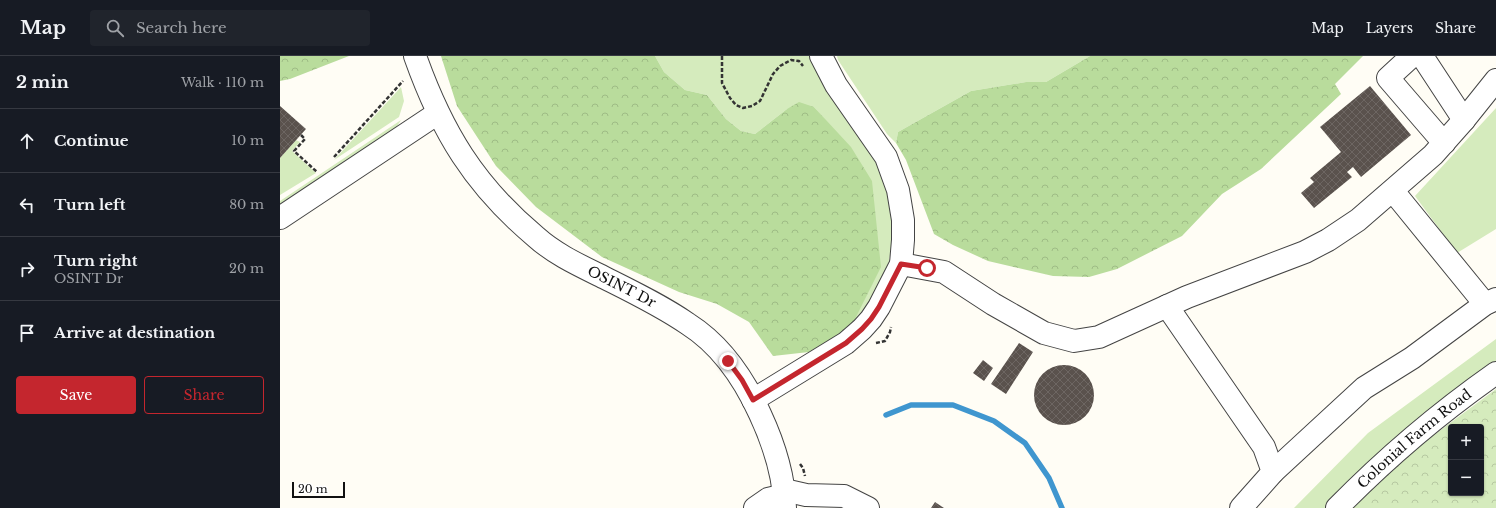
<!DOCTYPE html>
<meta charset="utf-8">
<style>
:root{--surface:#171b24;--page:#20242c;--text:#f1f3f6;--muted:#9ea1a6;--line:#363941;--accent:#c4262e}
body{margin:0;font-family:"Libre Baskerville",serif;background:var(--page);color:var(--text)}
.controls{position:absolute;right:12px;bottom:12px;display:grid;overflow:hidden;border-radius:4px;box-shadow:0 1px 3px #0004}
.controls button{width:36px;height:36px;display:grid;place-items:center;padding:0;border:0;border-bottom:1px solid var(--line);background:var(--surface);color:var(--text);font:20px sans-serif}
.scale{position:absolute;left:12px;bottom:10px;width:53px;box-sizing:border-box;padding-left:4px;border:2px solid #111;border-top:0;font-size:11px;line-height:14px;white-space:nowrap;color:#111;-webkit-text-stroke:3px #fff;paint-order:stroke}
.stop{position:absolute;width:12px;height:12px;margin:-9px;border:3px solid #c4262e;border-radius:50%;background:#fff}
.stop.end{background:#c4262e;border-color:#fff;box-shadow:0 1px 4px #0008}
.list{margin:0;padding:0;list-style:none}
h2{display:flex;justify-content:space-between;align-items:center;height:52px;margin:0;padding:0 16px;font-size:17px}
h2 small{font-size:13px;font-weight:400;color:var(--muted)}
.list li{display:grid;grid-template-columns:26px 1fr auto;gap:12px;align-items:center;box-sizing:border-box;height:64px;padding:0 16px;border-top:1px solid var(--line)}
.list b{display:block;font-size:15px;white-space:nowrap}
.list p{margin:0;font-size:13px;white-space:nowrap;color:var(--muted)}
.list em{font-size:13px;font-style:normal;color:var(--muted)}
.actions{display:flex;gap:8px;padding:12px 16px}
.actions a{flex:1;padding:9px 0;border:1px solid var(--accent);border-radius:4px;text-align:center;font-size:14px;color:var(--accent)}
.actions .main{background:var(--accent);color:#fff}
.icon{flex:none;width:22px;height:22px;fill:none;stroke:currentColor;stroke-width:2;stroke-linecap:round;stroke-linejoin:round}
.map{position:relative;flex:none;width:1216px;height:452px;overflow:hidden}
header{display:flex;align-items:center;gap:24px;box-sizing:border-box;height:56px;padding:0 20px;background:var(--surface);border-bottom:1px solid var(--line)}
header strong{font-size:19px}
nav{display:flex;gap:22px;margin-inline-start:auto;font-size:14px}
.search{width:280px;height:36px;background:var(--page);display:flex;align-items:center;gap:10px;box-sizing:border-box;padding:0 14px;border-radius:4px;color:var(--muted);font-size:15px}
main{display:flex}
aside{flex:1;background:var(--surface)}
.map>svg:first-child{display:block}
</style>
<header>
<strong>Map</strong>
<div class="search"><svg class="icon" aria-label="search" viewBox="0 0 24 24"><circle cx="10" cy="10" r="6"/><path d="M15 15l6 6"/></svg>Search here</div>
<nav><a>Map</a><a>Layers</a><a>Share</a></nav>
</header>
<main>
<aside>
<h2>2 min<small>Walk · 110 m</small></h2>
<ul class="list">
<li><svg class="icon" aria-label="ahead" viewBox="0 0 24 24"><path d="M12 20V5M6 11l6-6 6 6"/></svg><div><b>Continue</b></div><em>10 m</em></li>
<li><svg class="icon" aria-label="left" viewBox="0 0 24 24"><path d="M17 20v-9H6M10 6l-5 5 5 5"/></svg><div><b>Turn left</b></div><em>80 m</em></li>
<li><svg class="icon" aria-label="right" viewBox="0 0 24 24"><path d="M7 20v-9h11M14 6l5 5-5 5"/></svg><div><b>Turn right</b><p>OSINT Dr</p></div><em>20 m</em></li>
<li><svg class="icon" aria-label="arrive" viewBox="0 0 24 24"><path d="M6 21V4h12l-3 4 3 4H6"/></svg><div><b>Arrive at destination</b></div></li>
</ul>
<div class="actions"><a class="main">Save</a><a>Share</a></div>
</aside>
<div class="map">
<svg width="1216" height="452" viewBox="0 0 1216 452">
<defs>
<pattern id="forest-crowns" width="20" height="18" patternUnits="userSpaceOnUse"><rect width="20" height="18" fill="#b9dc9c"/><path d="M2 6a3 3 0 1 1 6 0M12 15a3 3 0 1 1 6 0" fill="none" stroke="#9ebc85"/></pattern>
<pattern id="park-crowns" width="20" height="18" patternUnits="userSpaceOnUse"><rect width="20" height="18" fill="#d5ebbd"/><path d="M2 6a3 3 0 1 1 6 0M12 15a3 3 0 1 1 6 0" fill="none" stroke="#b6c8a1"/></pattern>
<pattern id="building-cross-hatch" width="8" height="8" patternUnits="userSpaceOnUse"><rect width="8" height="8" fill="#5a524d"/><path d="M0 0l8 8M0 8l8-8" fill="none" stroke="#6d6662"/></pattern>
</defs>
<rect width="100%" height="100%" fill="#fffdf5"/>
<path fill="#d5ebbd" d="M375 0H530L594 100 609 138 615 176 607 214 592 247 571 271 548 67 534 51 507 53 475 78 461 75 446 63 427 39 405 34 384 16Z
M557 0H810L766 26H746L691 35 618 76 616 87 607 78 558 4Z
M121 31 124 45 119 61 54 104Z
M1216 52V173L1177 197 1135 140Z
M121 64 116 72 0 148V145Z
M16 84 20 86 12 95 36 117 0 139V102Z
M1216 283V309L1047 452H1014L1088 377Z"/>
<path fill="url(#forest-crowns)" d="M0 0H69L10 23 0 25Z
M161 0H375L384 16 405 34 427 39 446 63 461 75 475 78 507 53 519 46 534 51 571 91 592 125 601 211 571 271 529 296 493 300 469 266 437 248 399 236 322 201 256 151 216 110 177 50Z
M810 0H1083L1055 28 1061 38 981 113 942 138 902 180 837 213 809 221 773 220 708 205 673 189 654 178 626 104 616 87 618 76 691 35 746 26H766Z"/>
<path fill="url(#park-crowns)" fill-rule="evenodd" d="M1216 333V452H1073L1091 433 1135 393ZM1171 371H1201V437H1171Z"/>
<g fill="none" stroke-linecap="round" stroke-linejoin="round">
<path stroke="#3f96cf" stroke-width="5.5" d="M606 359 631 349H673L714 365 745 387 769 422 782 452"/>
</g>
<path fill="url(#building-cross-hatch)" d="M1090 30 1131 79 1081 121 1073 111 1067 116 1072 121 1034 152 1021 137 1034 126 1030 122 1061 96 1040 71Z
M0 50 26 73 0 102Z
M739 287 753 296 726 338 711 328Z
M703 304 713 312 704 325 693 317Z
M754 339a30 30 0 1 1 60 0a30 30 0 1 1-60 0Z
M655 446 664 452H651Z"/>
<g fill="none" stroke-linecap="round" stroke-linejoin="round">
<defs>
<g id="minor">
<path id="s1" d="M135 0C162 76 194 129 256 181 276 199 301 210 325 222 353 236 382 250 408 268 441 289 464 323 480 358 494 388 504 419 505 452"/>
<path d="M1132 0 1108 22 1164 87"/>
<path d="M1142 0 1184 64"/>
<path d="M1113 135 1205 248"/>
<path d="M0 162 158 57"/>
<path d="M621 208 664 216 713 248 764 277 794 285 819 281 907 241 1025 196 1048 184 1078 164 1153 99 1184 64 1216 24"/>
<path d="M887 250 984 391 993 416 961 452"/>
<path d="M473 344 566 287 582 273 591 263 599 251 621 208 623 184V164L618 134 606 101 556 29 541 0"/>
<path d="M993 416 1084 332 1132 302 1205 248 1216 243"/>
<path d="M504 434 526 439 564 440 588 452"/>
<path d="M475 452 488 443 505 439"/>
<path id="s2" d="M1057 452C1106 402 1159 357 1216 317"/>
</g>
</defs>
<use href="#minor" stroke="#444" stroke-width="24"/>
<path stroke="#333" stroke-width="2.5" stroke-dasharray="4 2" stroke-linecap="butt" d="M442 0V27L450 42 456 49 463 52 472 50 480 45 493 18 500 10 511 4 519 5 523 10
M21 79 25 83 14 95 37 116
M54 101 123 25
M596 287 605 285 610 276 611 271
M520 408 523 412 525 420"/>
<use href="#minor" stroke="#fff" stroke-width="22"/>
</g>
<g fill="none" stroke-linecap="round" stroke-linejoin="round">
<path stroke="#c4262e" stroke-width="5" d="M448 305 462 324 473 344 566 287 582 273 591 263 599 251 621 208 647 212"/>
</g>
<g text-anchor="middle" stroke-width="4" stroke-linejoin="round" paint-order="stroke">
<g font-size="14" fill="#111" stroke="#fff">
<text dy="5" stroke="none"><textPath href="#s1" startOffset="320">OSINT Dr</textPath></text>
<text dy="5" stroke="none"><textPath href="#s2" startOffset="104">Colonial Farm Road</textPath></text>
</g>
</g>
</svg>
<div class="controls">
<button>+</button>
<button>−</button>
</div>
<div class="scale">20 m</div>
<div class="stop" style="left:647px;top:212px"></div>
<div class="stop end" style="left:448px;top:305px"></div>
</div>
</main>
